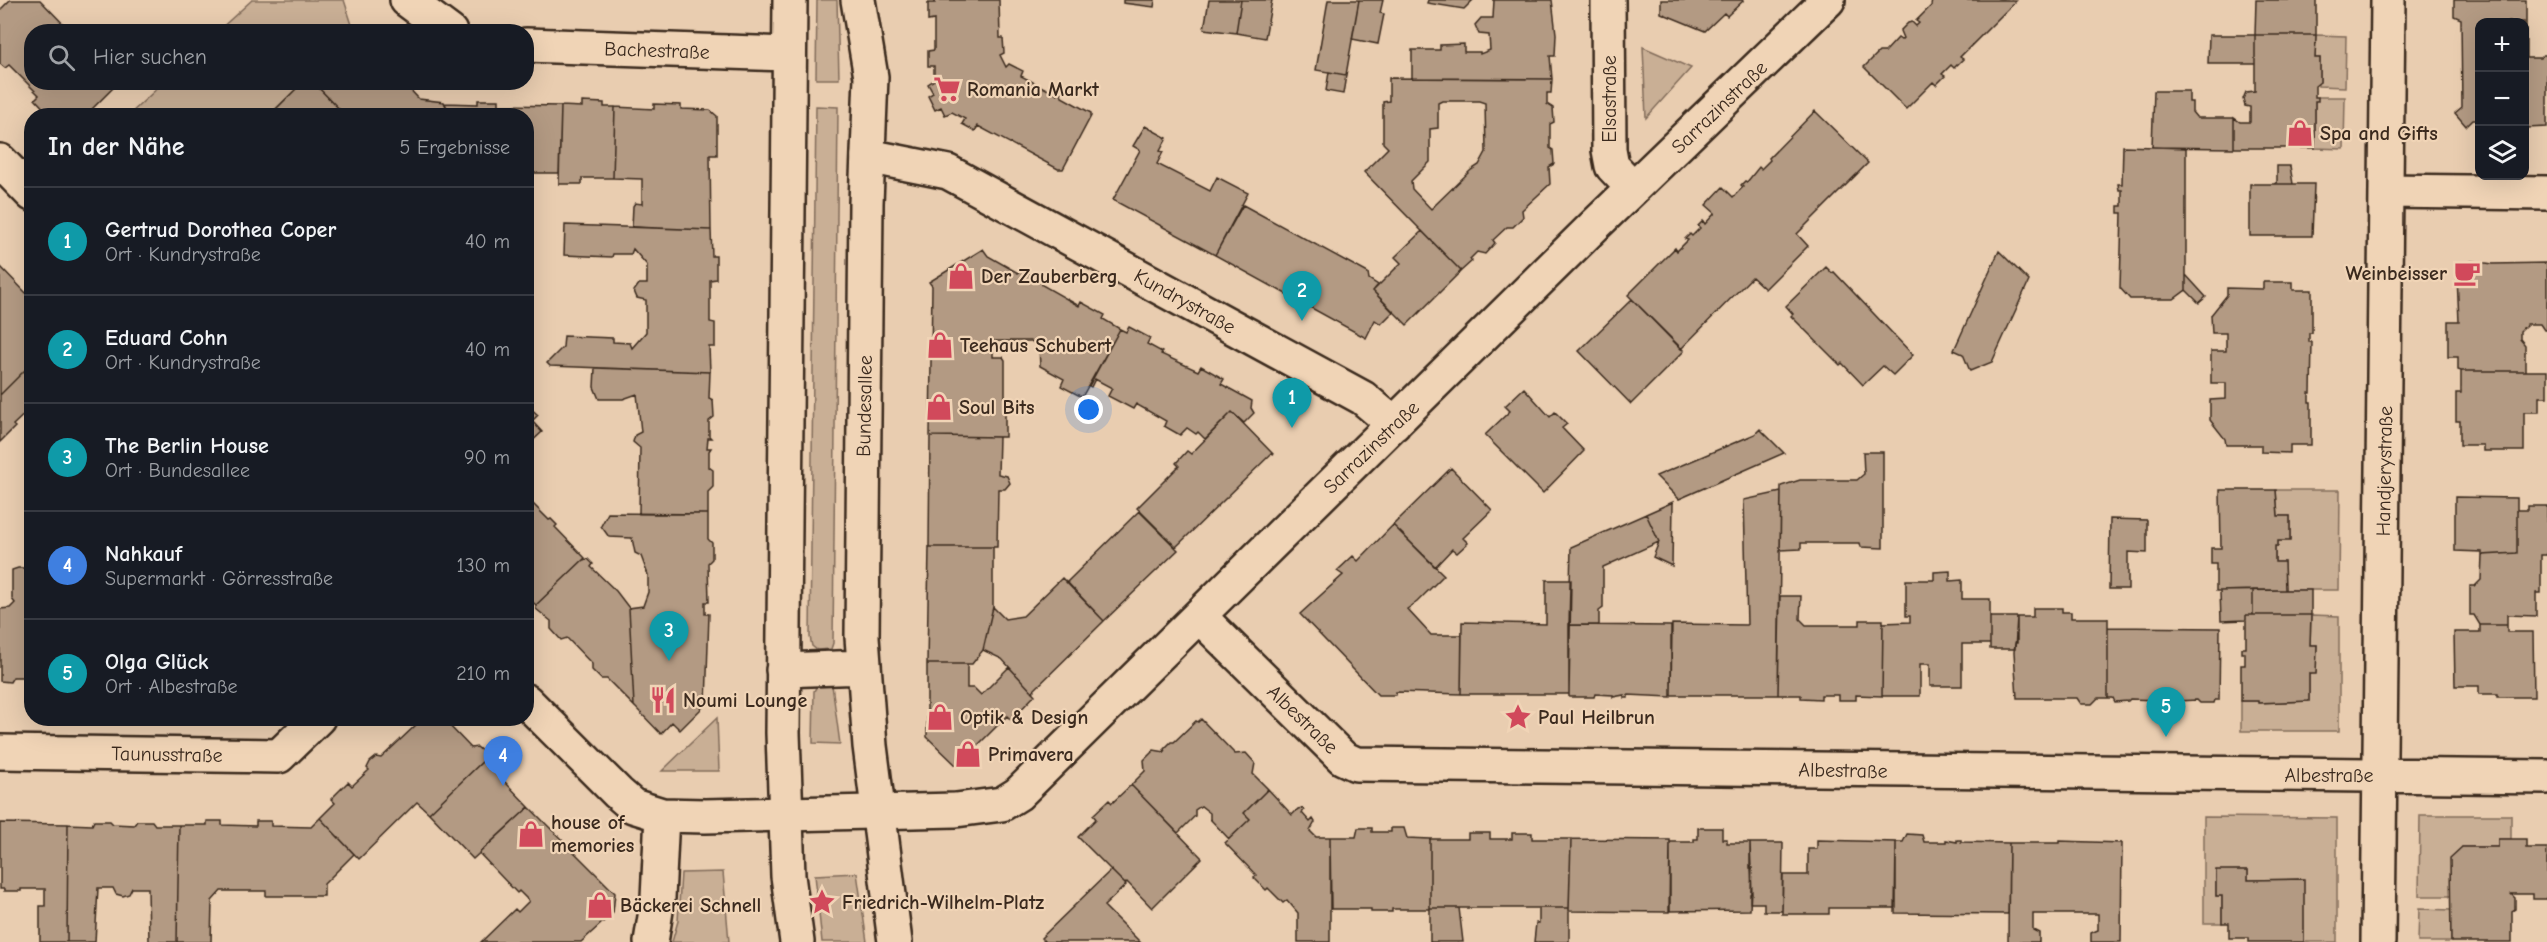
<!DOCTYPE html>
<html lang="de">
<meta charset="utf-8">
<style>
:root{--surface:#171b24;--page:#242831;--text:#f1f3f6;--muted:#9ea1a6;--line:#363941;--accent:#d1495b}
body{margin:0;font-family:"Comic Neue",sans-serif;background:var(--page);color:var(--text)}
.controls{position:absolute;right:18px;top:18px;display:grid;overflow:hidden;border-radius:12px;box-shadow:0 6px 24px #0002}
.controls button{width:54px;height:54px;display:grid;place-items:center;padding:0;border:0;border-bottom:2px solid var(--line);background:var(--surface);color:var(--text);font:30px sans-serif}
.you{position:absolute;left:1089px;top:410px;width:21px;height:21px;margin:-15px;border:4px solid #fff;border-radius:50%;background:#1a73e8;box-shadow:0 0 0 9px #1a73e833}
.badge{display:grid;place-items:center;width:39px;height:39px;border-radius:50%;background:var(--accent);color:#fff;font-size:20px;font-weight:700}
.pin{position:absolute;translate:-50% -50px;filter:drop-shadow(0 2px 3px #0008)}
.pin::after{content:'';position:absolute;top:32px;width:21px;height:18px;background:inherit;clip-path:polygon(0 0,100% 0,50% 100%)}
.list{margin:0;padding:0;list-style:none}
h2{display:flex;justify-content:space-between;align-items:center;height:78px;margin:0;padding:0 24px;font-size:26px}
h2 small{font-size:20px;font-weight:400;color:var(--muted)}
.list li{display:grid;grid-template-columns:39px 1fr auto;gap:18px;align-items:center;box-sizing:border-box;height:108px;padding:0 24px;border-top:2px solid var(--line)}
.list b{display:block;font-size:22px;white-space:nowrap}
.list p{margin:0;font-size:20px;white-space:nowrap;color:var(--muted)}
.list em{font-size:20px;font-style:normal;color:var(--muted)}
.icon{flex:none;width:33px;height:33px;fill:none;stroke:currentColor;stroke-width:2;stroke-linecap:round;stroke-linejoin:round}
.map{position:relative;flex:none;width:2547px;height:942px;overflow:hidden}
.search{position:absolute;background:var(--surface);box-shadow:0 6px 24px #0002;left:24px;top:24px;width:510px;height:66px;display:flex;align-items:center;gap:15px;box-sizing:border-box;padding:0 21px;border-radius:24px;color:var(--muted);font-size:22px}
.panel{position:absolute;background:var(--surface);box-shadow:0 6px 24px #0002;left:24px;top:108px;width:510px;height:618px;border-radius:24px}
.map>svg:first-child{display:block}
</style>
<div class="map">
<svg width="2547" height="942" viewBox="0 0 2547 942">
<rect width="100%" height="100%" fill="#e9cdb0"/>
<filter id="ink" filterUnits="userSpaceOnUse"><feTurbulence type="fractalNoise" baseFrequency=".0167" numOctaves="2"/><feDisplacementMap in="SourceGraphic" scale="12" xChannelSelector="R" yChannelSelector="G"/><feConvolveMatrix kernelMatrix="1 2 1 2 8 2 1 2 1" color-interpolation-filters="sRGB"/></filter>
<g filter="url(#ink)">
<path fill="#c9af95" stroke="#826c5a" stroke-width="1.5" d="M252 0H344L354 31H218Z
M817 0H837L839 79H816Z
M2316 35 2346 36 2345 87 2318 86V82H2320V58H2315Z
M1643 47 1691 68 1646 118Z
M163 83H303L269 115 128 116Z
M2318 97H2345L2344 149 2315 148V101Z
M816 106 838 107 833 643 831 649 817 650 812 646 810 637Z
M2276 490H2340L2339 590H2285L2284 562H2275V546H2278V541L2290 540V516H2278Z
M2311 615 2339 616V731H2241V701H2258L2259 703 2309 701V674L2316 673 2317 645H2310Z
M832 685 840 744 813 743 814 691 817 686Z
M717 718 719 771H662Z
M2420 815H2511V839H2499L2498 847H2462L2451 896H2419Z
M2204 817 2337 818V942H2304L2303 879 2248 880V870L2216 871V896H2222V923H2204Z
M723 872 729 942H672L678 921 681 873Z
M857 873 867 942H822L815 875Z
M2419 909 2451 910V942H2418Z"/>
<path fill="#b39a83" stroke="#3b2a1e" stroke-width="1.5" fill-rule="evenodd" d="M10 0H40L71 32H32V82H119L85 116H58L54 110 50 115 35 99 39 95 9 65 5 68 0 64V10Z
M935 0H999L1000 38H1003L1004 53 1000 55 1006 67 1009 64 1023 71 1021 76 1056 94 1061 92 1062 97 1091 113V116L1063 169H1058L978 126 975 131 962 124 965 119 952 112 945 115 941 107 935 110 928 96 933 93 928 84 934 80V66H928V51L934 50V20L928 21V3H935Z
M1123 0H1155L1154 7 1123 3Z
M1209 0H1241L1236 33 1204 29Z
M1241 0H1272L1265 38 1236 33Z
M1328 0H1359L1346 75 1316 70Z
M1359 0H1383L1380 13 1384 14 1378 44 1352 39Z
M1473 0 1464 9 1427 3 1428 0Z
M1492 0H1552L1556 34 1555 56H1550L1552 79 1412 78V50H1440V45L1464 44V52H1480V54L1490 50 1489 35 1479 34 1475 25 1481 18H1493L1494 0Z
M1661 0H1743V1L1727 16 1724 13 1705 31 1661 13Z
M2017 0 1960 57 1963 59 1954 68 1951 65 1942 74 1945 76 1936 85 1933 82 1906 109 1864 67 1879 52H1885L1898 38 1901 40 1903 38 1900 31 1908 23 1912 22 1916 26 1919 23 1916 21 1931 6 1932 0Z
M2256 0H2316V35H2255Z
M2454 0H2526V58H2540L2543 55H2547V127L2527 128V118H2524V22H2480V119H2473L2466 126 2455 113 2462 107 2461 19 2454 16Z
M2209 35H2255V64H2208Z
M2255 35H2316L2315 58H2320V82L2315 86V97H2318V101H2315V148H2234V118L2240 122H2250V107L2245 106 2243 99 2246 92 2255 91Z
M1329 72 1346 75 1343 94 1326 91Z
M1389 78 1552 79 1551 93H1547V104L1553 108 1554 122 1550 124V148L1553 150 1554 164 1549 167 1550 184 1522 210 1523 217 1513 227H1507L1493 240 1495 243 1485 254 1477 252 1470 259 1472 261 1461 271 1364 172 1388 148 1383 143V102L1389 101ZM1442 101H1479L1485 103 1486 152 1479 165 1471 170 1431 209 1412 189 1411 181 1430 162V129L1438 128V103Z
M303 82H313L346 116H269Z
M313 82H403L419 99 444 102 450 116H346Z
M2154 91H2189V102H2192V112L2197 118H2234V148L2152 147Z
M478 100H499V105L561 106 559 173H526V116H450L445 103 478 104Z
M582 102 604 103V107H615L613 178H582V184H559L561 106 582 107Z
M654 104 681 105V109L710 110 717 116V155H710L711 230 632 227 633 206 635 203 642 204V179L613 178 615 107 654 109Z
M1815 111 1868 163 1797 234 1808 246 1765 289 1752 277 1681 349 1628 295 1675 248 1677 251 1688 240 1685 239 1690 234 1692 236 1700 228 1698 226 1703 221 1705 224 1715 213 1706 205 1723 187 1733 197 1743 187 1741 185 1745 181 1747 182 1759 167 1761 169 1770 160 1769 158Z
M1145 126 1167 138 1160 151 1163 152 1157 164 1210 191 1217 177 1248 193 1215 255 1113 200 1140 150 1133 146Z
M2123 146 2186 148V290L2174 299H2130L2120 288 2122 213H2118V206H2122V190H2119L2118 184H2122Z
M2277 166H2290L2293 184H2274L2277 182Z
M2250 184H2314L2312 236H2250Z
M1243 205 1368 273 1369 279 1378 285 1373 291 1393 312 1381 324 1375 320 1366 338 1215 255Z
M565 225 711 230 712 256H716V279L710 280V322L715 323V347H709L710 372 550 366 547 363 563 347 564 336 613 338V342L630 343 632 348 646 332V300L637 298 634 291 639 284H647V265L633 249 631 254H613L612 257 564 255Z
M1422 231 1461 271 1407 325 1373 291 1401 263 1395 257Z
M983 249 988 256 1018 273 1021 269 1043 281 1042 285 1079 306 1081 302 1105 315 1103 319 1120 329 1082 397 1061 386 1064 379 1040 366 1039 347 1031 341H993V357H1003L1005 360V437L930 436 932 286 929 282Z
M1999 251 2029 281 1992 362 1970 371 1963 354 1954 350Z
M2471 261 2493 264 2547 263V330H2544L2540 324H2527L2520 331V339L2525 345V371H2461L2458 370V357H2448V321H2459L2457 277Z
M0 266 26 293 29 290 32 292V363L0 395Z
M1826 267 1832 273 1834 272 1913 355 1893 375 1883 366 1863 385 1842 363 1840 365 1791 316 1793 314 1786 306Z
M2186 275 2206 297 2199 303 2186 290Z
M2263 282H2293V290H2312V333H2309V342H2312L2311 393H2309V402H2311V445H2290V453L2261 452V445H2226L2225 439 2210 420V400L2226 399V383H2211V351H2226V333H2212L2211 315 2227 295V288L2263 289Z
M1632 299 1684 351 1631 404 1579 351Z
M1129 327 1150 338 1147 344 1162 352 1161 354 1198 371 1201 366 1224 379 1221 384 1252 401 1251 408 1254 413 1244 423 1232 412 1205 439 1198 432 1196 434 1187 428 1180 435 1164 426 1166 421 1136 404 1133 409 1108 396 1112 388 1095 379 1091 387 1089 386 1120 329 1126 332Z
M32 363V407L13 425 15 427 0 442V395Z
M595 368 710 372 709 398 713 400 714 417 709 421V436L711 438H708L707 448H711L709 451V467L713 470V487L708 492V514H639L640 448 633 442 635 435 641 432 637 394 623 399H599L594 387Z
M2461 371H2547V397H2539V412H2524V451H2483V445H2460V421H2456V393H2461Z
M1524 388 1550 417 1555 412 1567 424 1562 428 1584 451 1543 493 1485 435 1510 411 1505 406Z
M526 404 538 415 532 421 542 432 526 447Z
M1232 412 1274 455 1271 454 1176 547 1137 508 1179 466 1176 463 1187 451 1191 454Z
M1760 429 1784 453 1679 499 1656 476 1755 434Z
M930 436 999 437 998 474 1007 476 1010 483 1005 489H998L997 547H929Z
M1863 452H1883V548L1861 547 1860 543H1801V549L1780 550 1781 486 1800 480H1857L1864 474Z
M1451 468 1492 510 1463 538 1468 543 1457 553 1452 549 1435 567 1393 525Z
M2220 490H2276L2278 516H2290V541H2278V546H2275V562H2284L2285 590 2216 591V564H2211V548H2221Z
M1781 492 1778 695H1671L1672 624 1747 625 1744 500Z
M526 497 549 520 551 519 557 525 555 527 585 558 536 605 526 596Z
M2455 497 2517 498V553L2482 555V552L2455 551Z
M1673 502 1672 566 1653 557 1659 542 1646 514Z
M2528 506H2547V555H2541V593H2536V616L2507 615V625H2480L2474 615H2470V586H2475L2481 580 2482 555 2517 553V510H2528Z
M1139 511 1178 550 1104 621 1067 582Z
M608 513 708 514V539L712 543V559L708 563 709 602H705V614H709L706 704 680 730 672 722 661 734 634 706 629 608 643 606 648 592V575L641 556 635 553 632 538 609 537 601 526Z
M1646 514 1659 542 1603 567V608L1599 611V625H1569L1571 547Z
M2110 519 2147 520V553L2128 552V589H2109Z
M1393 525 1444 575 1417 602 1407 609 1431 635H1462L1461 694 1396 692V695H1378L1300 614 1343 575 1337 571 1353 556 1358 561Z
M929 547H993V607L983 650 972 664H927Z
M588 559 593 564 591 567 616 591 629 608 634 706 607 679H601L592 670V664L567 638 561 640 551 629V621L536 609V605L583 560Z
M18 568H32V677H13L10 682 0 681V609L10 608 15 603 12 599V570Z
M1950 571V581L1962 580V599H1990V644H1962V686H1930V664H1920V696H1882L1883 623 1910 622V616H1906V580H1934V572Z
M1062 578 1104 621 1032 692 1002 659 983 650 993 607 1005 619 1023 616Z
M1546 580H1571L1569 694H1461L1462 622 1546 624Z
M2253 590V615H2246V620L2221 621 2220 591Z
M2253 590H2311V615H2253Z
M1780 596H1801L1800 619 1806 625H1860V620H1883L1882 696 1856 695V700H1838V695H1821V699L1801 698V695H1778Z
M2033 608H2062V612H2071V618H2108V698H2098L2092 704H2081L2077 698H2017L2014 652 2015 643H2017V617H2033Z
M2246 615H2311L2310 645H2317L2316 674H2309V701L2258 703V701H2241V665H2245V653H2241V648H2246Z
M1990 617H2017L2015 649H1990Z
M1569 625 1671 626V697L1628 695V698H1624V695L1613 697V695L1595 694 1594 697H1569Z
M2480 625H2507V632H2533L2534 697H2498V694H2479V686H2455L2454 632H2480Z
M2108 627 2220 628 2219 700H2215L2214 703H2200L2197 700 2156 702V700L2130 699 2128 701 2115 702 2113 698H2108Z
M927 664H967V688H974L981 695 1009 667 1035 695 1011 720 1007 716 957 766 927 737Z
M415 718H450L452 720 448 724 471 748 477 747 483 752 486 758 429 813 417 802 359 859 320 818 335 803 331 799 348 782 352 786 369 770 367 768 370 762 376 757 381 758 417 724 413 720Z
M1201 719 1235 754 1246 753 1255 763 1253 774 1268 789 1244 813 1250 819 1229 839 1210 819V813L1201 806 1195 810V816L1178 833 1131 785 1145 771 1144 760 1154 750 1165 752 1164 749 1171 742H1174L1196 721 1198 722Z
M484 760 529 807 473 859 429 813Z
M1131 785 1202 858 1152 908 1127 882 1125 884 1078 837 1096 819 1093 815 1109 800 1112 803Z
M1268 789 1292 815 1298 809 1302 808 1304 810 1302 813 1310 822 1313 819 1315 822 1310 831 1316 837H1330V942H1298V913L1287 900 1283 903 1268 888 1266 890 1254 878 1256 875 1225 843 1250 819 1244 813Z
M529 807 615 893 613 913 581 942H481L515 909 518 912 529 901 519 891 517 893 479 853Z
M320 818 354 854 324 884V896H266V891H221L212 901 211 942H177L179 825H207V821H222V825L256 826V821H271V826L311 827Z
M94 821H110L113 824 134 825 137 821H152L155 825H179L177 942H149L148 888H132L129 894 123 896 116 894 113 888H98L95 942H67L68 824 92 825Z
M0 823 68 824 67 942H40V906H45V889H21V891H4V889H0Z
M1358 828H1372V832H1391V828H1404L1407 838 1430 839V909H1392V912H1371V909H1331L1330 837H1356Z
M1698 828H1722V839H1727V843H1750V868H1752L1750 910 1670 911V842H1694V839H1698Z
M1468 833H1490V839H1512V833H1532V839H1571L1569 908H1430V839H1468Z
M1907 834 1922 835 1924 842H1946V840L1957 842V840H1961V842L2009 843 2008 914 1895 913 1896 842H1903Z
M1571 839 1670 840 1669 912 1569 911Z
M2498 839H2526V848H2547V899H2533V894H2511L2515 898V909L2512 911V942H2451L2450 858 2462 847H2498Z
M1817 840 1896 842V908H1829V914H1782L1783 875H1808V849H1817Z
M2059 841 2122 843 2121 942H2091V933L2098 930V914H2033V930L2039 933V942H2008L2009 843H2059Z
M1750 843H1783L1782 911H1764V903H1750V894H1752Z
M1111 870 1126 885 1104 906 1140 942H1045L1041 938Z
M2216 870H2248V880L2304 879V942H2249V938H2229V923H2222V896H2216Z
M1430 908H1459L1463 942H1430Z
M1539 908H1569V942H1534L1536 923H1539Z"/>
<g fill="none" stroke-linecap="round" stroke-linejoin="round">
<defs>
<path id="minor" d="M407 0 450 32
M1608 0 1609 150 1612 166 1633 188
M526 45 788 54
M868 156 948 172 1363 398 1394 424
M0 161 32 194
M2386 191 2547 193
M1199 616 1343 758 1356 764 2547 777
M526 701 618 793 633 806 662 815 705 816 956 810 1002 804 1018 794 1594 226 1828 0
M0 752 279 756 318 718
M651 942 658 898 662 815
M2378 942 2388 0"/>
<path id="secondary" d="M790 0 783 733 788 876 797 942
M858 0 871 77 866 203 862 637 870 746 895 942
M783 670 864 667"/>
</defs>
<use href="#minor" stroke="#3b2a1e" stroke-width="38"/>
<use href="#secondary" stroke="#3b2a1e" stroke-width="38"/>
<use href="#minor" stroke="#f0d4b6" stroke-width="33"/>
<use href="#secondary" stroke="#f0d4b6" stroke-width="33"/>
</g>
</g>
<defs>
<symbol id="supermarket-bare" viewBox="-9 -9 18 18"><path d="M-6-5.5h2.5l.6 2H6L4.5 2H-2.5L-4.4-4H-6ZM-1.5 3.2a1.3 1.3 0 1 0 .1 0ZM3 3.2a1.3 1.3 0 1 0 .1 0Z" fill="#d1495b" stroke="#f0d4b6" stroke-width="2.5" paint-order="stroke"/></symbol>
<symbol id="shop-bare" viewBox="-9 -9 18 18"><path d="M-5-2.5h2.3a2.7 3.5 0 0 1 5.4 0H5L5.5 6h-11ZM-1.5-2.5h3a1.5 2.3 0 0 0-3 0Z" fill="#d1495b" stroke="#f0d4b6" stroke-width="2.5" paint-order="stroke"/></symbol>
<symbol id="cafe-bare" viewBox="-9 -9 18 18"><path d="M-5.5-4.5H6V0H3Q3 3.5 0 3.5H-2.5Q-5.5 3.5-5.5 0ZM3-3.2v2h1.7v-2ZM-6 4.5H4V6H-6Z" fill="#d1495b" stroke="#f0d4b6" stroke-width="2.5" paint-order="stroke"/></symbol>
<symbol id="restaurant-bare" viewBox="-9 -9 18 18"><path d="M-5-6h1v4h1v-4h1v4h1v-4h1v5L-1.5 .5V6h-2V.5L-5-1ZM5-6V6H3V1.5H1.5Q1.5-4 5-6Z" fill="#d1495b" stroke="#f0d4b6" stroke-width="2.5" paint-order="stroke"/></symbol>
<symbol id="sight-bare" viewBox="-9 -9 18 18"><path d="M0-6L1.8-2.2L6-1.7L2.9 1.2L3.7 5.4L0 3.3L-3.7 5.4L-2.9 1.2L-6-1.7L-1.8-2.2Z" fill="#d1495b" stroke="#f0d4b6" stroke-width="2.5" paint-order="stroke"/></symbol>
</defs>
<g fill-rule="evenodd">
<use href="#supermarket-bare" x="928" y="70" width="38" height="38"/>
<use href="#shop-bare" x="2281" y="114" width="38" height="38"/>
<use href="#cafe-bare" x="2448" y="254" width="38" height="38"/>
<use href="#shop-bare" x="942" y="257" width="38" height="38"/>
<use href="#shop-bare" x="921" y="326" width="38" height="38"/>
<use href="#shop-bare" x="920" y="388" width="38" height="38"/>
<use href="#restaurant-bare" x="644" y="681" width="38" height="38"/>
<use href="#shop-bare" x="921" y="698" width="38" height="38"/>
<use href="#sight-bare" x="1499" y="698" width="38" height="38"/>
<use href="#shop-bare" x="949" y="735" width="38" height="38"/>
<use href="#shop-bare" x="512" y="815" width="38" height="38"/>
<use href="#sight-bare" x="803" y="883" width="38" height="38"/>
<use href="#shop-bare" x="581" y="886" width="38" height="38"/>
</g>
<g text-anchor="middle" stroke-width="4.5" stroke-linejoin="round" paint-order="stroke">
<g font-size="20" fill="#3b2a1e" stroke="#f0d4b6">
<text transform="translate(657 50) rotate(2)" y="7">Bachestraße</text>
<text transform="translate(1609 99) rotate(-90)" y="7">Elsastraße</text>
<text transform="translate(1719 107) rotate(-44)" y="7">Sarrazinstraße</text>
<text transform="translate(1185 301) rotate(29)" y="7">Kundrystraße</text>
<text transform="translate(864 406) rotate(-89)" y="7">Bundesallee</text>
<text transform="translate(1371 447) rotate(-44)" y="7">Sarrazinstraße</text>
<text transform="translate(2384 471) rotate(-89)" y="7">Handjerystraße</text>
<text transform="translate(1303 719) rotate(44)" y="7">Albestraße</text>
<text transform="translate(167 754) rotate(1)" y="7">Taunusstraße</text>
<text transform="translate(1843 770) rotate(1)" y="7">Albestraße</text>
<text x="2329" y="782">Albestraße</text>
</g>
<g font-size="20" font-weight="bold" fill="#3b2a1e" stroke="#f0d4b6" text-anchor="start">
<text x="967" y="96">Romania Markt</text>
<text x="2320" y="140">Spa and Gifts</text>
<text x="2447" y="280" text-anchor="end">Weinbeisser</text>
<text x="981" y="283">Der Zauberberg</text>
<text x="960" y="352">Teehaus Schubert</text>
<text x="959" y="414">Soul Bits</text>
<text x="683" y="707">Noumi Lounge</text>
<text x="960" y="724">Optik &amp; Design</text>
<text x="1538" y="724">Paul Heilbrun</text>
<text x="988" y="761">Primavera</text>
<text x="551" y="829">house of<tspan x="551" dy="23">memories</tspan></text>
<text x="842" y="909">Friedrich-Wilhelm-Platz</text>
<text x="620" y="912">Bäckerei Schnell</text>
</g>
</g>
</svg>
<div class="controls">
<button>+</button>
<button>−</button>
<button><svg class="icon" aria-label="layers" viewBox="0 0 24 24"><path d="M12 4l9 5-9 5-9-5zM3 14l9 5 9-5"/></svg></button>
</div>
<div class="you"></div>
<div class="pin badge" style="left:1292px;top:428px;background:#0f9aa8">1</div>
<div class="pin badge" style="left:1302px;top:321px;background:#0f9aa8">2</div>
<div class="pin badge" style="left:669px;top:661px;background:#0f9aa8">3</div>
<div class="pin badge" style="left:503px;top:786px;background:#3f7fe0">4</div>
<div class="pin badge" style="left:2166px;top:737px;background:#0f9aa8">5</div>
<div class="search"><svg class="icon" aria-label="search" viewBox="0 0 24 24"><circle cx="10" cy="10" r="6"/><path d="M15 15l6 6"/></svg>Hier suchen</div>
<section class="panel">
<h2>In der Nähe<small>5 Ergebnisse</small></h2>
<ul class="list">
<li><span class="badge" style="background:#0f9aa8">1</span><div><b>Gertrud Dorothea Coper</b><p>Ort · Kundrystraße</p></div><em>40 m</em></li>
<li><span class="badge" style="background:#0f9aa8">2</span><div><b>Eduard Cohn</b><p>Ort · Kundrystraße</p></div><em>40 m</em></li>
<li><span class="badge" style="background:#0f9aa8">3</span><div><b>The Berlin House</b><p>Ort · Bundesallee</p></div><em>90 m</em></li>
<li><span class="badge" style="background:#3f7fe0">4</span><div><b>Nahkauf</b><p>Supermarkt · Görresstraße</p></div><em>130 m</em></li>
<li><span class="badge" style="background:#0f9aa8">5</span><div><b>Olga Glück</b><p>Ort · Albestraße</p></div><em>210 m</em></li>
</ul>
</section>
</div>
